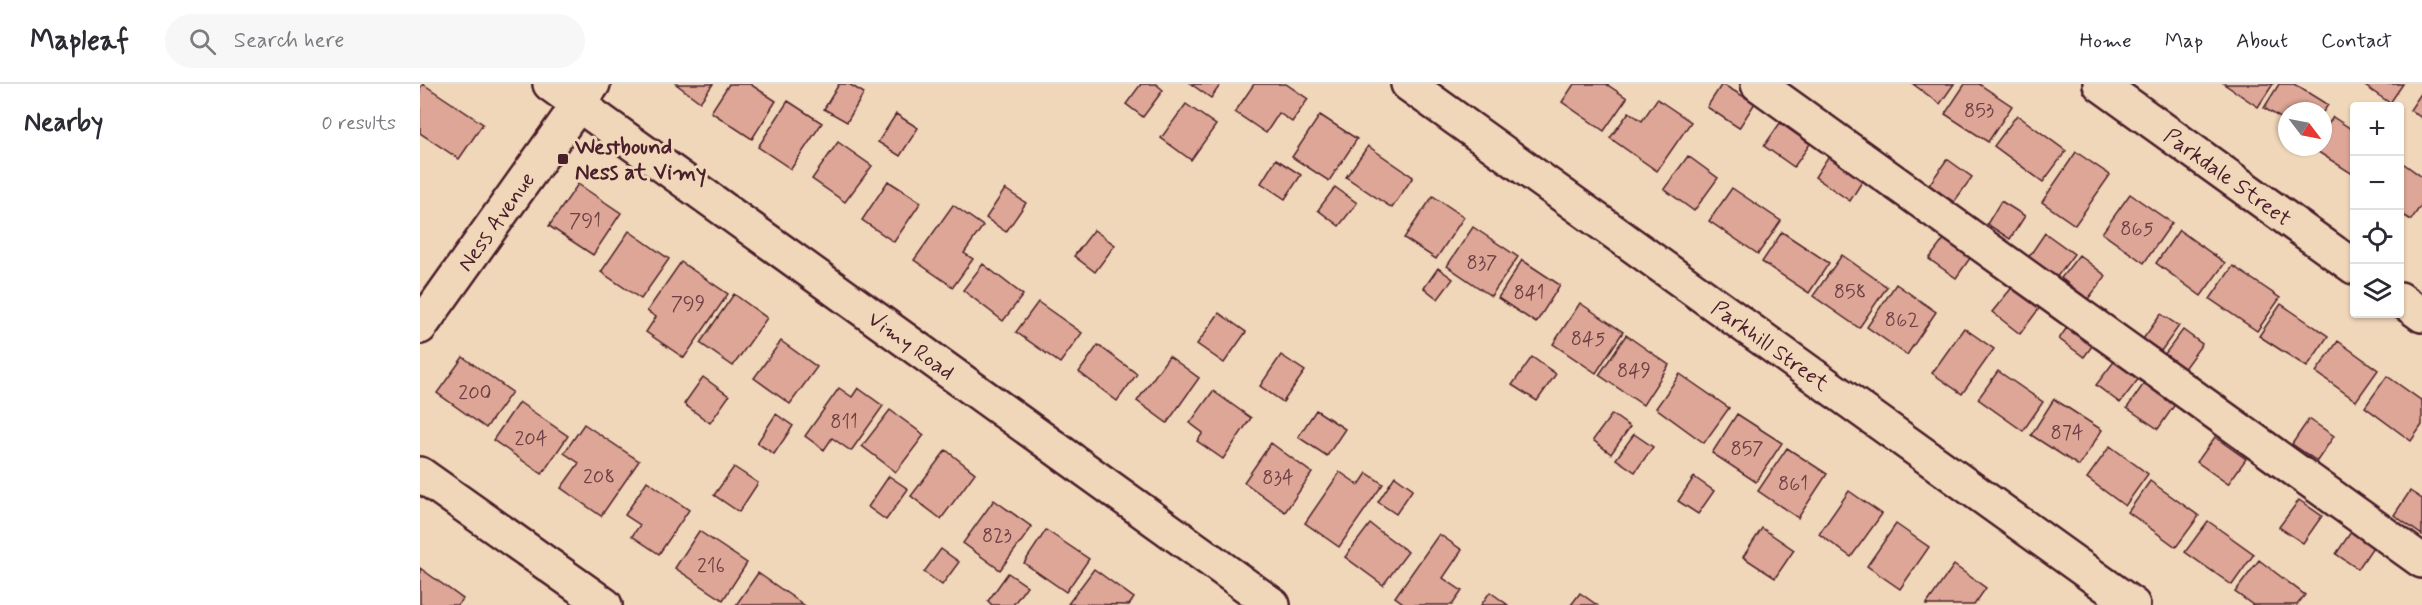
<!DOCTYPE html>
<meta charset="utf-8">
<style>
:root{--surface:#fff;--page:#f7f7f7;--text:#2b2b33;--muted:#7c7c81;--line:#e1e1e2}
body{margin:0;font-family:Mynerve,sans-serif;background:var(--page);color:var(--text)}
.controls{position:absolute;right:18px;top:18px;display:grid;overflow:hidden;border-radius:6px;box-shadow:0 2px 4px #0004}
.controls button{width:54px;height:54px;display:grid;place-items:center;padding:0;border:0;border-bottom:2px solid var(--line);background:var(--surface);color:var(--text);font:30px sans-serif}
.compass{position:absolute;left:1858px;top:18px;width:54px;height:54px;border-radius:50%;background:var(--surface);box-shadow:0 2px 4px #0004;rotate:122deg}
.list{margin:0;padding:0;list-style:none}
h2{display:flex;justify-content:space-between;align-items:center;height:78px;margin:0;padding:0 24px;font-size:26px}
h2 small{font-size:20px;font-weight:400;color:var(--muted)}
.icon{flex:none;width:33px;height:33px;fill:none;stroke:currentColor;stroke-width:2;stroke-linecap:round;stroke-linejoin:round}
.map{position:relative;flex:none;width:2002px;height:521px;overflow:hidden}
header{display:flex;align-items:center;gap:36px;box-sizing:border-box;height:84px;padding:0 30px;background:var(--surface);border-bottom:2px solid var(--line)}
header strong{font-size:28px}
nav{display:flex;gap:33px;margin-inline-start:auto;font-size:21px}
.search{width:420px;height:54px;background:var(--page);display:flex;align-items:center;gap:15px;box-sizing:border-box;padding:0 21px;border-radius:33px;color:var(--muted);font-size:22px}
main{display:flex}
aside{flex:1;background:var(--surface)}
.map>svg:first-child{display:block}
</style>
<header>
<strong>Mapleaf</strong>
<div class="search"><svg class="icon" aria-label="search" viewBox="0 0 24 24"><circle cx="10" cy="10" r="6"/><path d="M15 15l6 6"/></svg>Search here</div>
<nav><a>Home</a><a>Map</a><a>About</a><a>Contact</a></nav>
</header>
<main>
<aside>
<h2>Nearby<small>0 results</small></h2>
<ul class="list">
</ul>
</aside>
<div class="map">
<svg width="2002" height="521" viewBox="0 0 2002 521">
<rect width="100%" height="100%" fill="#f1d7b9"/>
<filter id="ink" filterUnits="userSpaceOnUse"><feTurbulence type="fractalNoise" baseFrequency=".0167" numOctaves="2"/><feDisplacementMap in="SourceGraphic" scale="12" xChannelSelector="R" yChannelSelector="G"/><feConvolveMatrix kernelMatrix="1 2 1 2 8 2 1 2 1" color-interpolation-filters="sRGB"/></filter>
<g filter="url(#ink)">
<path fill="#dda696" stroke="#4a1f2b" stroke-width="1.5" d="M3 0 63 40 39 75 0 49V4Z
M256 0H293L280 18Z
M309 0H330L356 17 332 55 291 28Z
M419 0H429L444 9 427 38 404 25Z
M721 0H736L743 6 723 33 706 20Z
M771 0H801L791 14Z
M834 0H866L888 15 872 38 859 29 846 49 815 28Z
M1154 0H1186L1207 14 1184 47 1142 18Z
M1302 0 1335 19 1319 44 1287 23Z
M1493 0H1534L1520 20Z
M1545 0H1559L1592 22 1568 58 1525 30Z
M1804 0H1853L1838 23Z
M1859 0H1874L1908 21 1903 28 1867 27V38L1844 24Z
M1942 0H1983L1970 19Z
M2002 8V34L1990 26Z
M1237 15 1271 38 1237 87 1190 54 1209 28 1222 37Z
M368 17 402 39 371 85 338 63Z
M766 20 796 41 771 76 741 54Z
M476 30 498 44 480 72 458 58Z
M900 31 937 55 909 97 872 73Z
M1597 31 1646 67 1623 98 1574 62Z
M1913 33 1934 47V91L1892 64 1903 63V48Z
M1360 39 1390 60 1374 83 1344 62Z
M418 58 452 82 425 118 392 95Z
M948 62 993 93 972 124 926 93Z
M1656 68 1690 91 1655 141 1622 118Z
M1410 70 1445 93 1430 117 1395 93Z
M1268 72 1298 94 1274 127 1244 105Z
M856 75 881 91 865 115 841 99Z
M1527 75 1552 93 1534 118 1509 101Z
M1980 77 2002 93V120L1991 136 1980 129Z
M468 97 501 118 474 158 442 136Z
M158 100 201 129 173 171 129 142Z
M915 103 937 119 919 142 898 126Z
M1312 104 1361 137 1338 170 1289 137Z
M585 105 606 119 586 148 566 134Z
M1710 110 1752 139 1724 179 1682 149Z
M1013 112 1044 133 1016 175 984 154Z
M1581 117 1605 132 1590 155 1567 140Z
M533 121 563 142 544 169 553 175 533 203 494 176Z
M1053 143 1098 173 1071 212 1027 182Z
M674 146 695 161 675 188 654 172Z
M1759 146 1805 179 1781 212 1736 179Z
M209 147 249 175 221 215 181 188Z
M1362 148 1409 179 1389 209 1342 178Z
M1625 149 1654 170 1636 194 1608 174Z
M1527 151 1553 170 1536 194 1509 175Z
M1422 171 1467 203 1439 244 1393 212Z
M1659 171 1686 192 1668 215 1641 194Z
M1102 176 1140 201 1116 239 1078 214Z
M261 178 308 210 264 274 226 248 236 233 227 227Z
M563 180 603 211 583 237 543 206Z
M1813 182 1860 214 1837 247 1790 215Z
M1018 184 1033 195 1018 215 1004 204Z
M1476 200 1516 228 1487 271 1447 243Z
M1594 201 1621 222 1600 250 1572 228Z
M314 210 347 234 313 282 280 259Z
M618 218 662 249 640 279 596 248Z
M1160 219 1203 248 1176 289 1133 260Z
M1861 220 1908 252 1887 283 1839 252Z
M799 229 826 248 804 279 777 260Z
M1741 230 1759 242 1741 267 1723 255Z
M1652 236 1678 254 1664 273 1639 255Z
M1544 244 1574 265 1542 310 1512 289Z
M1763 246 1782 260 1763 286 1744 271Z
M1206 251 1249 281 1223 321 1179 291Z
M361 257 397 283 370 320 334 294Z
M1918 257 1958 286 1936 317 1896 288Z
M678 261 717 290 697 317 659 288Z
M861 271 885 287 863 318 840 302Z
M749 272 779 294 747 339 717 317Z
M43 273 92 308 66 344 17 309Z
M1112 273 1136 290 1117 317 1092 301Z
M1696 275 1720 293 1700 319 1676 301Z
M1578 287 1623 318 1603 347 1558 315Z
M1260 290 1309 324 1284 359 1236 324Z
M1967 292 2002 317V341L1991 357 1945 323Z
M283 293 309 312 290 339 264 320Z
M1725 298 1756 319 1738 345 1707 324Z
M419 304 432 313 438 304 463 322 431 367 412 354 404 366 385 352Z
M793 307 831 334 803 375 777 357 783 349 770 339Z
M1634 315 1682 346 1659 382 1611 351Z
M99 318 148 352 122 390 73 356Z
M470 326 504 351 476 388 442 362Z
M896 326 925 345 907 372 878 353Z
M356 330 373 342 354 370 337 359Z
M1192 330 1210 343 1191 370 1173 356Z
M1317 330 1362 359 1336 398 1292 369Z
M1889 335 1914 352 1897 377 1872 360Z
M164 340 219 377 181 432 141 404 159 379 144 369Z
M1214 350 1233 363 1215 388 1196 375Z
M1795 353 1826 375 1808 400 1777 378Z
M851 359 892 389 865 428 824 398Z
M1690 362 1728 390 1705 422 1667 394Z
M1367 364 1407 390 1378 434 1338 407Z
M526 366 555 389 521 435 491 412Z
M314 383 338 399 319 428 294 411Z
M920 388 939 401 947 389 963 400 919 463 885 439Z
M469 392 488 405 466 436 448 423Z
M975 392 993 405 976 430 958 418Z
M1274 393 1294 407 1278 430 1258 417Z
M227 397 269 426 239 470 212 452 220 441 205 431Z
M1730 397 1779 432 1756 463 1708 428Z
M1429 407 1462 430 1431 473 1399 450Z
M1990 407 2002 415V451L1974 431Z
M574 416 612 443 580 486 543 459Z
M1879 416 1902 432 1883 459 1859 443Z
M1788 437 1834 470 1812 501 1765 468Z
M950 440 988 468 963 501 925 473Z
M1476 440 1509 463 1480 505 1447 482Z
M1342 444 1374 466 1355 494 1323 473Z
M1933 445 1955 460 1938 485 1916 470Z
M626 446 669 475 646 508 604 479Z
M279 447 327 479 303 516 255 484Z
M1019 450 1042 466 1023 494 1042 507 1032 521H986L975 513Z
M521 465 539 478 522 501 504 488Z
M1839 476 1885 511 1877 521H1833L1815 508Z
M1534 481 1566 504 1554 521H1506Z
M0 484 43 515 38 521H0Z
M674 485 714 514 709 521 648 520Z
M338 489 384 521H316Z
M588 489 607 502 593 521H572L568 517Z
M1070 508 1088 521H1061Z
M1160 509 1177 521H1151Z"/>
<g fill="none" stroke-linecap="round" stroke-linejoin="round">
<defs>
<g id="minor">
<path id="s1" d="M130 0 853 521"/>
<path id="s2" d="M988 0 1713 521"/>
<path d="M1338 0 2002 477"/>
<path id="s3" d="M1680 0 1934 183"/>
<path d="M1980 215 2002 231"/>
<path id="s4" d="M0 243 173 0"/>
<path d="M0 390 185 521"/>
</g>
</defs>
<use href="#minor" stroke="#4a1f2b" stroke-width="38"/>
<use href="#minor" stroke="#f1d7b9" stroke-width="33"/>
</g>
</g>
<rect fill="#4a1f2b" stroke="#f1d7b9" stroke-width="2" x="137" y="69" width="12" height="12" rx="3"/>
<g text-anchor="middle" stroke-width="6" stroke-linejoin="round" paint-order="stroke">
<g font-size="20" fill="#6f4146">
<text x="1559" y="33">853</text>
<text x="165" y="143">791</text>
<text x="1717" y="151">865</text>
<text x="1062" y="185">837</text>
<text x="1430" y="214">858</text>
<text x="1109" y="215">841</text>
<text x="268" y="226">799</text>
<text x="1482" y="242">862</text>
<text x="1168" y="261">845</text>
<text x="1214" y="293">849</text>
<text x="55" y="315">200</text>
<text x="424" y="344">811</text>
<text x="1647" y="355">874</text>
<text x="111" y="361">204</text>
<text x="1327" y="371">857</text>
<text x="179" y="399">208</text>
<text x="858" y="400">834</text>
<text x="1373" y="406">861</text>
<text x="577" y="458">823</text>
<text x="291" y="488">216</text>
</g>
<g font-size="22" font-weight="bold" fill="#4a1f2b" stroke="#f1d7b9" text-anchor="start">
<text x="155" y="70">Westbound<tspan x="155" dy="25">Ness at Vimy</tspan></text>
</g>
<g font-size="22" fill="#4a1f2b" stroke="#f1d7b9">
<text dy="8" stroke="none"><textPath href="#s3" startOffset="158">Parkdale Street</textPath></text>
<text dy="8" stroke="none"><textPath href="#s4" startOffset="130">Ness Avenue</textPath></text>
<text dy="8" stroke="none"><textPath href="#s1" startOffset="446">Vimy Road</textPath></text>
<text dy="8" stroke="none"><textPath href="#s2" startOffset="447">Parkhill Street</textPath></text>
</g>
</g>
</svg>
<div class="controls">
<button>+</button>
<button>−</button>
<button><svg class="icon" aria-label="locate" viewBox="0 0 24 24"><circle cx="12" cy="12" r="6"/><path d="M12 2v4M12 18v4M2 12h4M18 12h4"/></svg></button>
<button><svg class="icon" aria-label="layers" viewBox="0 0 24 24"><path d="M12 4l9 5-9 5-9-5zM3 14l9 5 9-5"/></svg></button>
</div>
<svg class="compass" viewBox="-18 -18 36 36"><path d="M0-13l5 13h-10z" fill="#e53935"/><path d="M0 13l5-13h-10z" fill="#7c7c81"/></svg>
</div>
</main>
